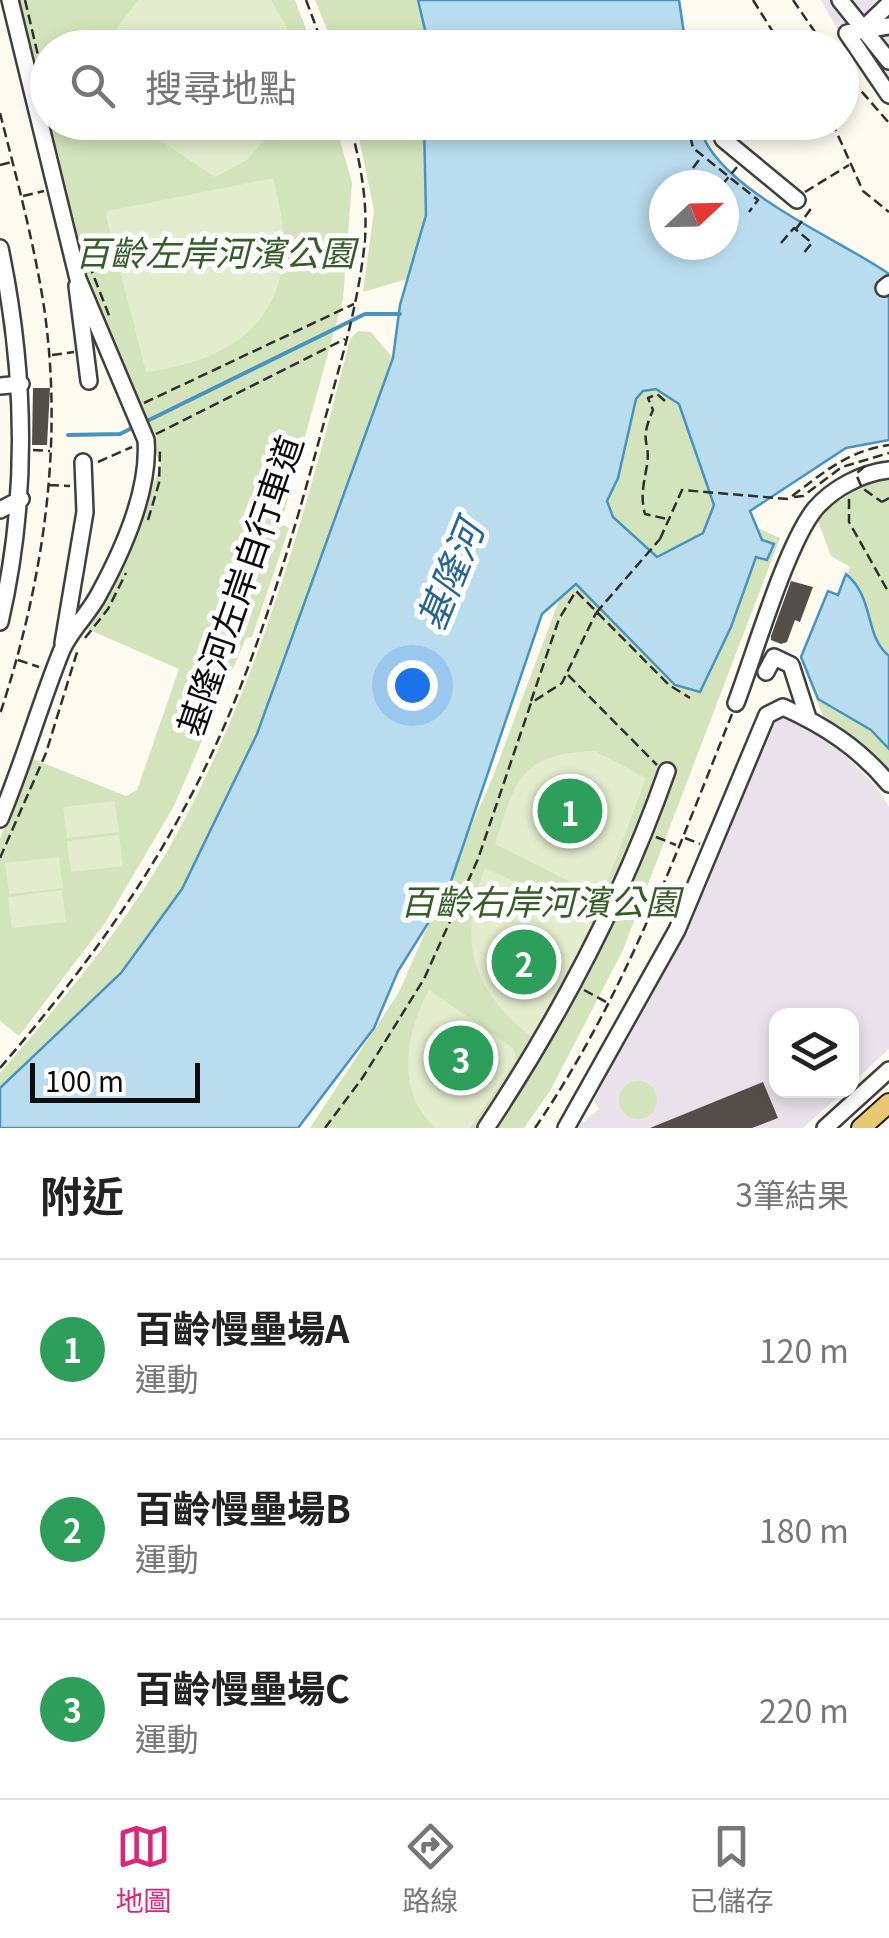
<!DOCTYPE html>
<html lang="zh-TW">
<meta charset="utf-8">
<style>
:root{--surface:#fff;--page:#f2f2f2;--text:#222;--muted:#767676;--line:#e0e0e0;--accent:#db2777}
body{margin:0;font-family:Georgia,"Noto Sans TC",serif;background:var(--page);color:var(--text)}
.controls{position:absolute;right:30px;bottom:30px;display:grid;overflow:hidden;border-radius:20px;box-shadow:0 5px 15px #0003}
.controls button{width:90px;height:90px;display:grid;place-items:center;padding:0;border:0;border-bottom:2px solid var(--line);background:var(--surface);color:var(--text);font:50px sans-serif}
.compass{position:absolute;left:649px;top:170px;width:90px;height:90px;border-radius:50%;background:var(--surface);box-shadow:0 5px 15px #0003;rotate:68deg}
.scale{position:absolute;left:30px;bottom:25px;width:170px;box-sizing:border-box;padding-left:10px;border:5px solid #0d0d0d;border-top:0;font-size:28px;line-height:35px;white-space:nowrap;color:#0d0d0d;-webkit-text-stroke:8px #fff;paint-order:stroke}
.you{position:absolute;left:412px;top:685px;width:35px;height:35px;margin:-25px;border:8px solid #fff;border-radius:50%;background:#1a73e8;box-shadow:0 0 0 15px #1a73e833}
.badge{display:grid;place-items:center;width:65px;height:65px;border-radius:50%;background:var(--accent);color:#fff;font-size:32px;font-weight:700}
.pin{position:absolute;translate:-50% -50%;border:5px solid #fff;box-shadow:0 2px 10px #0006}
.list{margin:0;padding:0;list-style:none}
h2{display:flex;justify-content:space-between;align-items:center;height:130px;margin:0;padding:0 40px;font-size:42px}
h2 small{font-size:32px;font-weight:400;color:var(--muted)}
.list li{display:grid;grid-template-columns:65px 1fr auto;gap:30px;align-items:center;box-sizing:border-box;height:180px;padding:0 40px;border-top:2px solid var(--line)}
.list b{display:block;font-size:38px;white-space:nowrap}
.list p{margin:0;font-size:32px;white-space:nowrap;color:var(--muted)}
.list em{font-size:32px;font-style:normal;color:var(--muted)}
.icon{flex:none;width:55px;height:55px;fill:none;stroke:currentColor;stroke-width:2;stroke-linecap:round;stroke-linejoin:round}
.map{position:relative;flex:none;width:889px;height:1128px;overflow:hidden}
.search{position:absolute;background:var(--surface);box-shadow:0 5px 15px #0003;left:30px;right:30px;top:30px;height:110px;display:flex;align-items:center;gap:25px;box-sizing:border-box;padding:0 35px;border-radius:55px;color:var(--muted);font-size:38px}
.sheet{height:670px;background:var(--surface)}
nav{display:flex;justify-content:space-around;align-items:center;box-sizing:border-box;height:140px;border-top:2px solid var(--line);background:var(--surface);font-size:28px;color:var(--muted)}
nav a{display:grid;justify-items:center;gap:5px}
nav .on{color:var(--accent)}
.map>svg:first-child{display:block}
</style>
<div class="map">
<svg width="889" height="1128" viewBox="0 0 889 1128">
<rect width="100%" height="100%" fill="#fdfaef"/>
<path fill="#e9e2eb" d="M821 0H889V107L867 82Z
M785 718 832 743 876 786 889 807V1049L852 1083V1016H776V1090L844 1091 803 1128H576L599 1109 594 1100 692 918 775 720Z"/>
<path fill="#d3e4bc" d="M10 0H295L313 47 48 48V122L335 123 352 183 343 299 281 524 289 528 252 637 246 638 174 806 105 923 19 1036 0 1021V839L31 758 126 796 137 790 179 669 85 628 107 597 161 465 73 257Z
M315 0H418L429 47H334Z
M356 123H424L426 215 407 279 363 292 374 211Z
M358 331 371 332 393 358 257 734 182 889 121 973 0 1088V1073C66 997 132 918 180 828 261 675 308 506 350 339Z
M640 384 664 390 686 404 740 520 780 538 623 950 550 1091 524 1128H310L399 992 492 779Z
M889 476V772L874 754 823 716 809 681 850 567 831 556 816 516 862 481Z
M619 1100a19 19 0 1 1 38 0a19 19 0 1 1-38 0Z"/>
<path fill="#e3eccd" d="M138 0H271L287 28 291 47H103Z
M134 123H279L247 160 215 177Z
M273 178C305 292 263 356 146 372L106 216 108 211Z
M595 751 646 778 606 885 588 891 495 844C516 780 518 754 595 751Z
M115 801 119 832 67 838 63 807Z
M119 835 123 866 71 872 67 841Z
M59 857 63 888 9 894 5 863Z
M485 868 586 914 592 926 531 1037C470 987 458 942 485 868Z
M62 890 66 922 12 928 8 897Z
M429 990 514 1049 516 1060 470 1128H436C394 1091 406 1032 429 990Z"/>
<path fill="#b9ddef" stroke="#4894be" stroke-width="2.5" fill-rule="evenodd" d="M418 0H679L686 47H429Z
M424 123H699C709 186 840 239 889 274V440L846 448 750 511 762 540 774 544 767 560 756 557 731 627 700 692 675 685 576 584 542 614 447 893 398 971 374 1028 298 1128H0V1088L121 973 182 889 257 734 393 358 400 305 426 215ZM664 185H724V245H664ZM656 389 679 404 714 505 703 533 657 557 613 517 607 501 618 478 636 399 643 391Z
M846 574C875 598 864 636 889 656V749L871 730 818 699 801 657 828 591 838 595Z"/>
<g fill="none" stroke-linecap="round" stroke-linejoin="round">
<path stroke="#4894be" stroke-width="4" d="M145 422 365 314H400
M68 435 120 434 136 426"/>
</g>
<path fill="#544e4b" d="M33 388H50L47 445H32Z
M791 581 813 587 800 622 795 620 787 642 781 644 771 640V636Z
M763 1082 778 1118 752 1128H650Z"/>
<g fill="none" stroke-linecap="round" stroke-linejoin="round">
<defs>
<path id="minor" d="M840 0 889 61
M889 26 847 33 889 95
M862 30 889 4
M718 122 723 139 797 200
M0 248C26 373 29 497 0 622
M77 286 89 381
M884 288 889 284
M0 386 21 384
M0 510 21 499
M63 643 85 512 83 462
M766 672 774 657 791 665 808 718
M736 703C754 656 786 545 815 509 833 488 862 473 889 470
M0 819C23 764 39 707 61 652 69 631 89 614 99 594 123 550 150 491 146 440L78 279 10 0
M486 1128C561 1015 622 899 667 771
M566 1128 677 930 767 715 783 707C825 726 859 748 889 784
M825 1128 889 1070"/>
<path id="major" d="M861 1128 889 1103"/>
</defs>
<use href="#minor" stroke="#404040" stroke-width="20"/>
<use href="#major" stroke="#1e1e1e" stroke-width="22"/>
<path stroke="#2f2f2f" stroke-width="2.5" stroke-dasharray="10 5" stroke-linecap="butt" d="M25 0 44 81
M306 0 324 48
M753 0 783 48
M793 0 826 48
M842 69 889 123
M0 113C16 176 34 242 44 307 64 445 43 583 0 714
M687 122 693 148 758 200 749 212
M832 122 863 191 889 212
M673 130 686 128
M0 165 12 162
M693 168 701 157
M722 185 737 167
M805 192 849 165
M23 196 44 191
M796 229 810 210 807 207
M781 243 794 228 812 243 802 255
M89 264 110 318
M52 355 74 352
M665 401 657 394 648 398 653 410C638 444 651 440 647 465 644 484 640 495 645 514L667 519
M144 403 354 304
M156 434 345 339
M33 450 50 451
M98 462 132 447
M49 485 70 486
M794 497 803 496 842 467 889 453
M849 499V522L889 593
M882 502 889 498
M148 520 159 483 160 450
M660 539 682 490 788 499C821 475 846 451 889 445
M85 638 108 609 126 573
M18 660 39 667
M568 675 657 765
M531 701 559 619 576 591 669 685 690 698
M656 837 676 845
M685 838 700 844
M0 858 46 753 78 649
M584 990 608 1003
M0 1068C68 989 130 908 180 816 247 696 287 558 323 426 339 368 357 310 364 249 369 208 361 162 349 122
M325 1128 363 1077 424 979 478 859 531 703 562 683 596 613
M535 1128C622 1001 675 857 732 714"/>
<use href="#minor" stroke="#fff" stroke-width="15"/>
<use href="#major" stroke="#e9c773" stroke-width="18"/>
<path stroke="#2f2f2f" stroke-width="2.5" stroke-dasharray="10 5" stroke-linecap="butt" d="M865 466 856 474 862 488 882 502
M596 613 660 539"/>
</g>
<g text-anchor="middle" stroke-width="10" stroke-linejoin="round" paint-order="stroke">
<g font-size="35" font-style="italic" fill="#335d25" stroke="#fff">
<text x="215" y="266">百齡左岸河濱公園</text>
<text x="540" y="915">百齡右岸河濱公園</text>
</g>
<g font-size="35" fill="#0d0d0d" stroke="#fff">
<text transform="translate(241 586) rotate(-71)" y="12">基隆河左岸自行車道</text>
</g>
<g font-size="38" font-style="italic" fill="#246691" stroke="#fff">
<text transform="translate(451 576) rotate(-68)" y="13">基隆河</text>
</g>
</g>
</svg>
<div class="controls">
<button><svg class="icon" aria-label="layers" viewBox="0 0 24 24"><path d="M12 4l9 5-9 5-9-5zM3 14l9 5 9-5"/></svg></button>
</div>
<svg class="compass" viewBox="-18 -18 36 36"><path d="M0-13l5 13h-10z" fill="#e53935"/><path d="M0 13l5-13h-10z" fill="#767676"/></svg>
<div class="scale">100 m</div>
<div class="you"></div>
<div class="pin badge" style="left:570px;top:811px;background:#2e9e5b">1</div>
<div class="pin badge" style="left:524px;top:962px;background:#2e9e5b">2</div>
<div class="pin badge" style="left:461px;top:1058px;background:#2e9e5b">3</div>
<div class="search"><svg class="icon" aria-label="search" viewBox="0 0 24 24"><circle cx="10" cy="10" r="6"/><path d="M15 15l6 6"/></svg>搜尋地點</div>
</div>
<section class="sheet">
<h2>附近<small>3筆結果</small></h2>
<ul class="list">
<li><span class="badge" style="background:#2e9e5b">1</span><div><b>百齡慢壘場A</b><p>運動</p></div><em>120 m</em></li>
<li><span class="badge" style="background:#2e9e5b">2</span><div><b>百齡慢壘場B</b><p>運動</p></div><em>180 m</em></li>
<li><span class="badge" style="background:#2e9e5b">3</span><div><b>百齡慢壘場C</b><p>運動</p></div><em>220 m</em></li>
</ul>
</section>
<nav>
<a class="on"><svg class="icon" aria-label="map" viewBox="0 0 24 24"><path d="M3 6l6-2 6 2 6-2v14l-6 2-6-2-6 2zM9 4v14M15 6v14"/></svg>地圖</a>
<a><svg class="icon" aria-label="directions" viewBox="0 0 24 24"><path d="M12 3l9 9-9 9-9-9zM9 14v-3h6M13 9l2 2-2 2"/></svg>路線</a>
<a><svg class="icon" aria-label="saved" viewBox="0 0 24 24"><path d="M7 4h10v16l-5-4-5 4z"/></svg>已儲存</a>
</nav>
